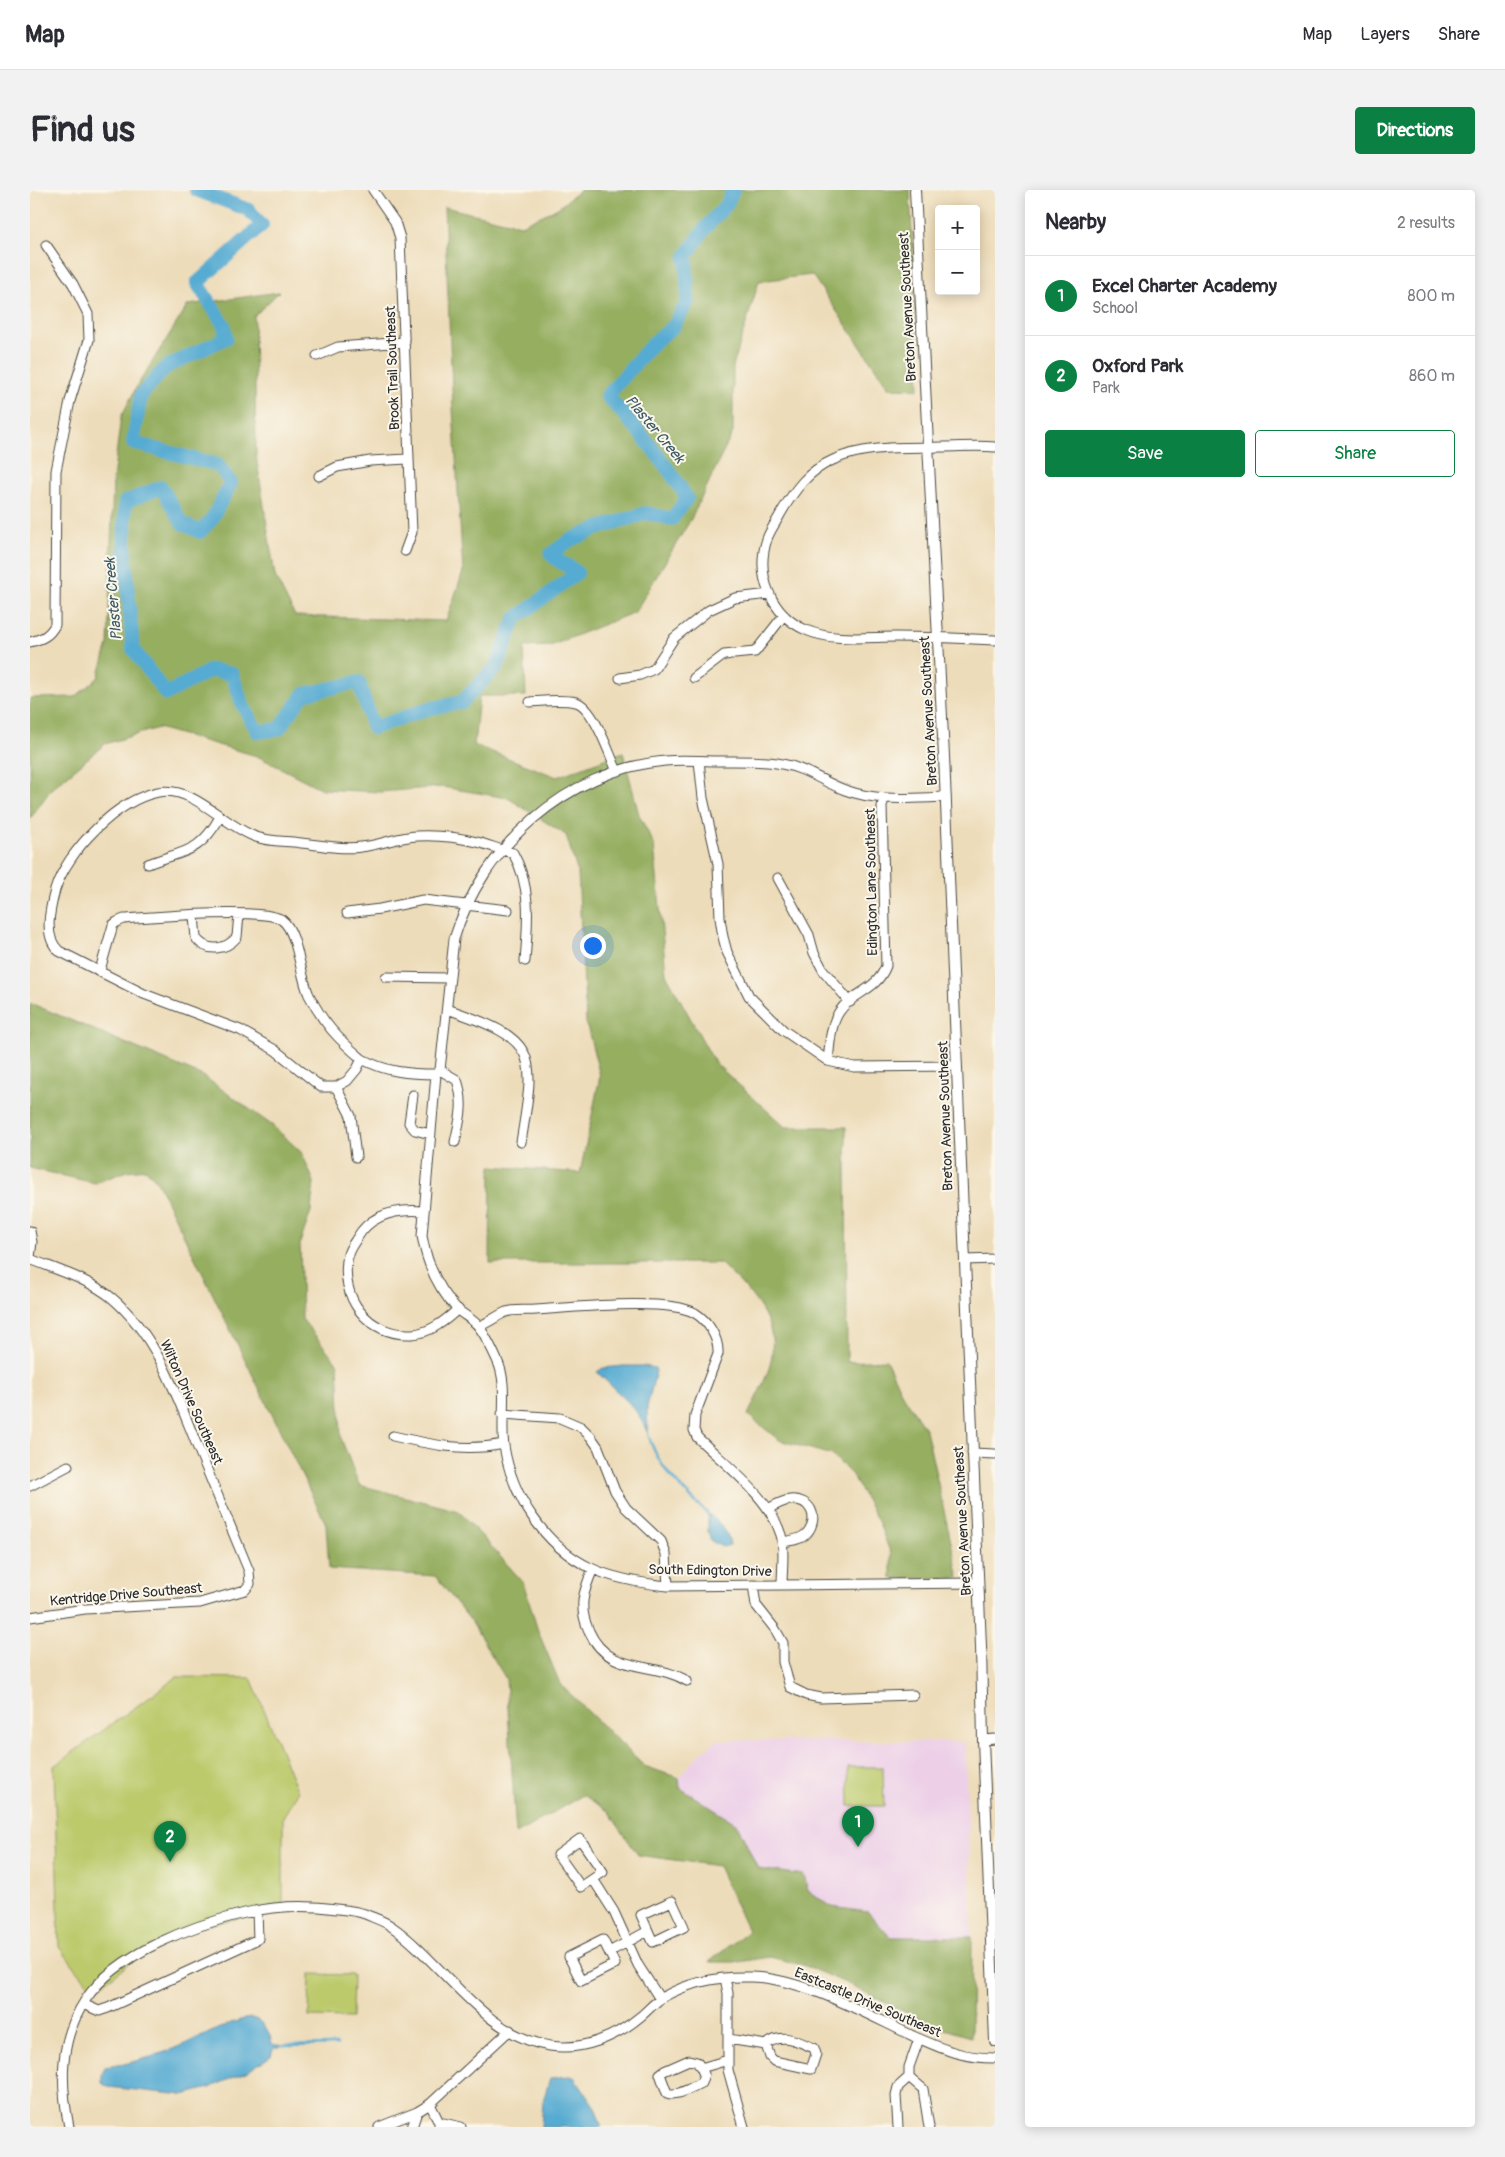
<!DOCTYPE html>
<meta charset="utf-8">
<style>
:root{--surface:#fff;--page:#f2f2f3;--text:#2b2b33;--muted:#7c7c81;--line:#e1e1e2;--accent:#0b8043}
body{margin:0;font-family:Pangolin,sans-serif;background:var(--page);color:var(--text)}
.controls{position:absolute;right:15px;top:15px;display:grid;overflow:hidden;border-radius:5px;box-shadow:0 2px 12px #0003}
.controls button{width:45px;height:45px;display:grid;place-items:center;padding:0;border:0;border-bottom:1px solid var(--line);background:var(--surface);color:var(--text);font:25px sans-serif}
.you{position:absolute;left:562px;top:755px;width:18px;height:18px;margin:-12px;border:4px solid #fff;border-radius:50%;background:#1a73e8;box-shadow:0 0 0 8px #1a73e833}
.badge{display:grid;place-items:center;width:32px;height:32px;border-radius:50%;background:var(--accent);color:#fff;font-size:16px;font-weight:700}
.pin{position:absolute;translate:-50% -41px;filter:drop-shadow(0 1px 2px #0008)}
.pin::after{content:'';position:absolute;top:26px;width:18px;height:15px;background:inherit;clip-path:polygon(0 0,100% 0,50% 100%)}
.list{margin:0;padding:0;list-style:none}
h2{display:flex;justify-content:space-between;align-items:center;height:65px;margin:0;padding:0 20px;font-size:21px}
h2 small{font-size:16px;font-weight:400;color:var(--muted)}
.list li{display:grid;grid-template-columns:32px 1fr auto;gap:15px;align-items:center;box-sizing:border-box;height:80px;padding:0 20px;border-top:1px solid var(--line)}
.list b{display:block;font-size:19px;white-space:nowrap}
.list p{margin:0;font-size:16px;white-space:nowrap;color:var(--muted)}
.list em{font-size:16px;font-style:normal;color:var(--muted)}
.actions{display:flex;gap:10px;padding:15px 20px}
.actions a{flex:1;padding:11px 0;border:1px solid var(--accent);border-radius:5px;text-align:center;font-size:18px;color:var(--accent)}
.actions .main{background:var(--accent);color:#fff}
.map{position:relative;flex:none;width:965px;height:1937px;overflow:hidden;border-radius:5px}
header{display:flex;align-items:center;gap:30px;box-sizing:border-box;height:70px;padding:0 25px;background:var(--surface);border-bottom:1px solid var(--line)}
header strong{font-size:24px}
nav{display:flex;gap:28px;margin-inline-start:auto;font-size:18px}
.intro{display:flex;align-items:center;justify-content:space-between;box-sizing:border-box;height:120px;padding:0 30px}
h1{margin:0;font-size:35px}
.button{padding:12px 22px;border-radius:5px;background:var(--accent);color:#fff;font-size:18px;font-weight:700}
main{display:flex;gap:30px;padding:0 30px}
aside{flex:1;background:var(--surface);border-radius:5px;box-shadow:0 2px 12px #0003}
.map>svg:first-child{display:block}
</style>
<header>
<strong>Map</strong>
<nav><a>Map</a><a>Layers</a><a>Share</a></nav>
</header>
<div class="intro"><h1>Find us</h1><a class="button">Directions</a></div>
<main>
<div class="map">
<svg width="965" height="1937" viewBox="0 0 965 1937">
<rect width="100%" height="100%" fill="#fbf7ec"/>
<filter id="ink" filterUnits="userSpaceOnUse"><feTurbulence type="fractalNoise" baseFrequency=".02" numOctaves="2"/><feDisplacementMap in="SourceGraphic" scale="10" xChannelSelector="R" yChannelSelector="G"/><feConvolveMatrix kernelMatrix="1 2 1 2 8 2 1 2 1" color-interpolation-filters="sRGB"/></filter>
<filter id="wash" filterUnits="userSpaceOnUse"><feTurbulence type="fractalNoise" baseFrequency=".0096" numOctaves="4" result="noise"/><feDisplacementMap in="SourceGraphic" scale="20" xChannelSelector="R" yChannelSelector="G"/><feGaussianBlur stdDeviation="1.12" result="paint"/><feColorMatrix in="noise" values="0 0 0 0 0 0 0 0 0 0 0 0 0 0 0 0 0 1.4 0 .05"/><feComposite in="paint" operator="in"/></filter>
<g filter="url(#wash)">
<rect width="100%" height="100%" fill="#eddcb9"/>
<path fill="#edd0e8" d="M687 1550 935 1552 942 1747H860L838 1722 802 1717 778 1701 774 1685 728 1679 707 1634 650 1598 649 1588 668 1565Z"/>
<path fill="#bcca6c" stroke="#747a4c" d="M147 1487 221 1488 268 1602 253 1627V1718L164 1738 118 1759 64 1801 29 1757 24 1576Z
M818 1577H853L854 1616H819Z
M280 1784 323 1785 322 1828 279 1827Z"/>
<path fill="#95ae60" stroke="#606c46" d="M550 0H880L889 199 859 198 782 85 729 91 703 176V242L661 329 605 422 520 456 494 457 496 506H449L444 555 527 587 593 562 609 625 624 654 636 784 685 873 755 937H816L817 1172 856 1170 871 1202 896 1240 929 1388H861V1364L848 1331 822 1285 802 1265 749 1250 718 1225C725 1209 735 1192 740 1175 752 1130 719 1101 690 1073H460L461 976 550 983 570 886 556 832 548 683 536 645 478 608 412 597 349 602 292 599 227 566 128 538 75 554 21 599 0 629V508L45 507 68 488 78 455 83 289 91 227 107 196 158 115 249 102 224 126 226 265 245 386 265 426 416 431 433 382 423 219 414 17 491 35 528 18Z
M0 813 173 886 243 936 272 963 284 992 281 1021 270 1053 272 1129 308 1174 311 1248 329 1295 429 1321 493 1392 508 1441 530 1494 614 1576 649 1588 650 1598 707 1634 728 1679 774 1685 778 1701 802 1717 838 1722 860 1747H942L941 1847 898 1834 823 1796 773 1775 740 1767 708 1772H679L718 1741 688 1676 608 1665 578 1621 553 1605 486 1644 476 1489 441 1431 405 1386 299 1379 296 1334 128 993 116 979 97 981 65 993 0 978Z"/>
<path fill="#56abd2" stroke="#406b7e" d="M593 1176H614L625 1178 626 1181 617 1217 618 1244 609 1225 599 1213 567 1182 573 1178Z
M678 1324C688 1330 699 1342 700 1355L692 1357 681 1351 678 1342Z
M223 1828C235 1833 240 1842 242 1854L253 1856 243 1859 241 1866 218 1881 179 1898 153 1905 78 1897 72 1893V1884L75 1877C108 1873 135 1863 166 1849 185 1841 203 1829 223 1828Z
M539 1886 544 1887 565 1917 572 1937H511L513 1911 520 1888Z"/>
<g fill="none" stroke-linecap="round" stroke-linejoin="round">
<path stroke="#56abd2" stroke-width="2.5" d="M618 1244C629 1281 651 1297 678 1324
M253 1856 307 1855"/>
<path stroke="#56abd2" stroke-width="14" d="M166 0 219 20 232 35 167 93 194 135 196 148 136 177 111 205 103 253 188 275 201 293 181 330 170 342 152 333 131 297 95 312V363L103 459 136 504 181 480 202 484 213 516 228 542 249 539 274 504 329 492 343 538 397 519 432 512 467 476 485 429 547 383C539 374 528 374 521 364L540 350 569 338 616 323 642 329 657 308C634 270 607 238 577 206L623 153 643 137 658 111 656 66 676 37 697 14 703 0"/>
</g>
</g>
<g filter="url(#ink)">
<g fill="none" stroke-linecap="round" stroke-linejoin="round">
<defs>
<path id="minor" d="M343 0 365 32 370 48 382 342 375 361
M287 166 308 157 375 152
M965 257C947 255 930 257 912 257 877 258 835 255 803 270 778 281 765 299 751 323 747 331 740 340 737 349 725 385 741 425 776 440 803 452 838 447 866 447 899 447 932 448 965 450
M289 286 307 277 340 271 378 269
M0 452C12 449 19 446 25 435L26 281 40 211 59 150 58 124 43 94 16 55
M590 488 610 485 624 479 644 448 679 420 705 408 740 404
M664 488 694 465 725 462 754 425
M500 512C515 511 531 509 546 512 564 517 580 566 587 581
M669 571 673 608 688 674 690 728 693 747 697 762 719 806 753 840 798 871 824 877 927 876
M916 607C881 608 848 612 815 600 793 592 776 578 752 574 731 570 709 571 688 571 670 571 652 569 635 571 537 580 452 657 424 749L410 880 406 884 392 1046C397 1075 408 1099 428 1120 435 1126 444 1130 449 1137 456 1146 462 1159 467 1170 479 1194 470 1230 474 1256 478 1281 488 1306 502 1326 537 1377 578 1390 638 1396L948 1393
M118 674C155 660 169 664 190 627
M748 688 779 745 784 763 793 780 820 812
M317 723 350 719 393 710 478 720
M164 726 166 748C177 763 196 760 207 747L209 724
M70 780 83 735 87 732 94 729C121 727 233 717 252 730 268 742 270 786 279 805 293 833 308 849 332 869
M356 787 420 788
M417 819C509 850 506 862 491 952
M798 871C800 854 800 836 809 822 822 802 846 802 856 776L852 616 854 609
M410 880 427 890C435 914 430 929 425 952
M406 884C379 884 356 882 332 869L327 879 317 891 306 897H291L245 860 210 840 114 804 29 761C13 747 20 719 25 700 37 661 87 610 128 602 163 595 194 636 226 647 237 651 251 651 263 652 285 654 309 660 331 657 350 655 367 647 387 646 407 645 427 647 447 652 459 655 470 660 483 663 502 696 498 734 495 771
M306 897 321 926 326 967
M383 905 379 933 385 940 400 944
M393 1021C367 1019 341 1024 327 1048 324 1053 319 1059 318 1065 309 1107 337 1146 382 1144 400 1143 415 1131 428 1119
M0 1067 2 1052 0 1041
M0 1069C27 1080 59 1089 82 1108 127 1146 146 1204 168 1258 185 1299 202 1340 219 1381L220 1394 215 1400 170 1413 55 1419 0 1427
M935 1070 965 1069
M449 1136C459 1133 466 1126 476 1122 485 1119 496 1121 506 1120 540 1118 637 1107 665 1123 678 1131 689 1148 688 1164L665 1225 664 1240 667 1247C695 1275 739 1306 751 1345 755 1357 752 1381 752 1395
M472 1224 530 1228 551 1237 561 1247 568 1257 585 1301 596 1318 631 1351 636 1364 638 1396
M363 1246C402 1255 434 1262 474 1254
M942 1263 965 1264
M0 1296 38 1276
M738 1319C745 1315 752 1311 760 1310 780 1308 790 1327 777 1343 771 1350 760 1351 752 1352
M563 1379C553 1402 548 1418 559 1441 579 1486 623 1470 657 1491
M723 1395 726 1415 745 1439 753 1453V1472L760 1497 776 1505 791 1508 883 1505
M953 1550 965 1549
M550 1649 573 1682 551 1697 528 1665Z
M563 1689 584 1722 608 1775 630 1809
M642 1711 654 1737 623 1752 611 1725Z
M573 1750 585 1774 551 1791 539 1767Z
M579 1762 618 1741
M695 1788 698 1803V1880L714 1937
M53 1814 69 1821 78 1818 228 1749 227 1721
M698 1849 736 1855C752 1841 768 1852 784 1858L786 1864 781 1879 744 1871 740 1867 736 1855
M671 1878 674 1884 671 1893C661 1897 648 1907 637 1903L630 1884 634 1881 659 1870 667 1872 671 1878 698 1870
M879 1887 893 1899 899 1937
M400 1914 409 1932V1937
M409 1932 431 1937
M39 1937C30 1891 29 1850 56 1809 87 1763 163 1735 215 1723 244 1716 277 1715 307 1719 316 1720 326 1721 335 1724 344 1728 354 1731 361 1736 413 1772 454 1846 520 1856 553 1861 586 1847 611 1826 618 1820 625 1812 633 1807 659 1792 691 1786 721 1787 773 1788 836 1824 883 1846 913 1859 931 1868 965 1868
M349 1937 387 1922 400 1914 480 1840
M382 1937 387 1922
M868 1937 866 1905 868 1897 879 1887V1877L889 1849"/>
<path id="major" d="M885 0 914 566 951 1456 953 1550 965 1851"/>
</defs>
<use href="#minor" stroke="#484640" stroke-width="11"/>
<use href="#major" stroke="#484640" stroke-width="12"/>
<use href="#minor" stroke="#fff" stroke-width="9"/>
<use href="#major" stroke="#fff" stroke-width="10"/>
</g>
</g>
<g text-anchor="middle" stroke-width="4" stroke-linejoin="round" paint-order="stroke">
<g font-size="14" fill="#2b2b2b" stroke="#fbf7ec">
<text transform="translate(877 117) rotate(-93)" y="5">Breton Avenue Southeast</text>
<text transform="translate(362 178) rotate(-92)" y="5">Brook Trail Southeast</text>
<text transform="translate(898 521) rotate(-93)" y="5">Breton Avenue Southeast</text>
<text transform="translate(841 692) rotate(-91)" y="5">Edington Lane Southeast</text>
<text transform="translate(915 926) rotate(-92)" y="5">Breton Avenue Southeast</text>
<text transform="translate(162 1212) rotate(66)" y="5">Wilton Drive Southeast</text>
<text transform="translate(932 1331) rotate(-93)" y="5">Breton Avenue Southeast</text>
<text transform="translate(680 1380) rotate(1)" y="5">South Edington Drive</text>
<text transform="translate(96 1404) rotate(-5)" y="5">Kentridge Drive Southeast</text>
<text transform="translate(838 1812) rotate(23)" y="5">Eastcastle Drive Southeast</text>
</g>
<g font-size="15" font-style="italic" fill="#3a5865" stroke="#fbf7ec">
<text transform="translate(625 239) rotate(50)" y="5">Plaster Creek</text>
<text transform="translate(83 409) rotate(-95)" y="5">Plaster Creek</text>
</g>
</g>
</svg>
<div class="controls">
<button>+</button>
<button>−</button>
</div>
<div class="you"></div>
<div class="pin badge" style="left:828px;top:1657px">1</div>
<div class="pin badge" style="left:140px;top:1672px">2</div>
</div>
<aside>
<h2>Nearby<small>2 results</small></h2>
<ul class="list">
<li><span class="badge">1</span><div><b>Excel Charter Academy</b><p>School</p></div><em>800 m</em></li>
<li><span class="badge">2</span><div><b>Oxford Park</b><p>Park</p></div><em>860 m</em></li>
</ul>
<div class="actions"><a class="main">Save</a><a>Share</a></div>
</aside>
</main>
